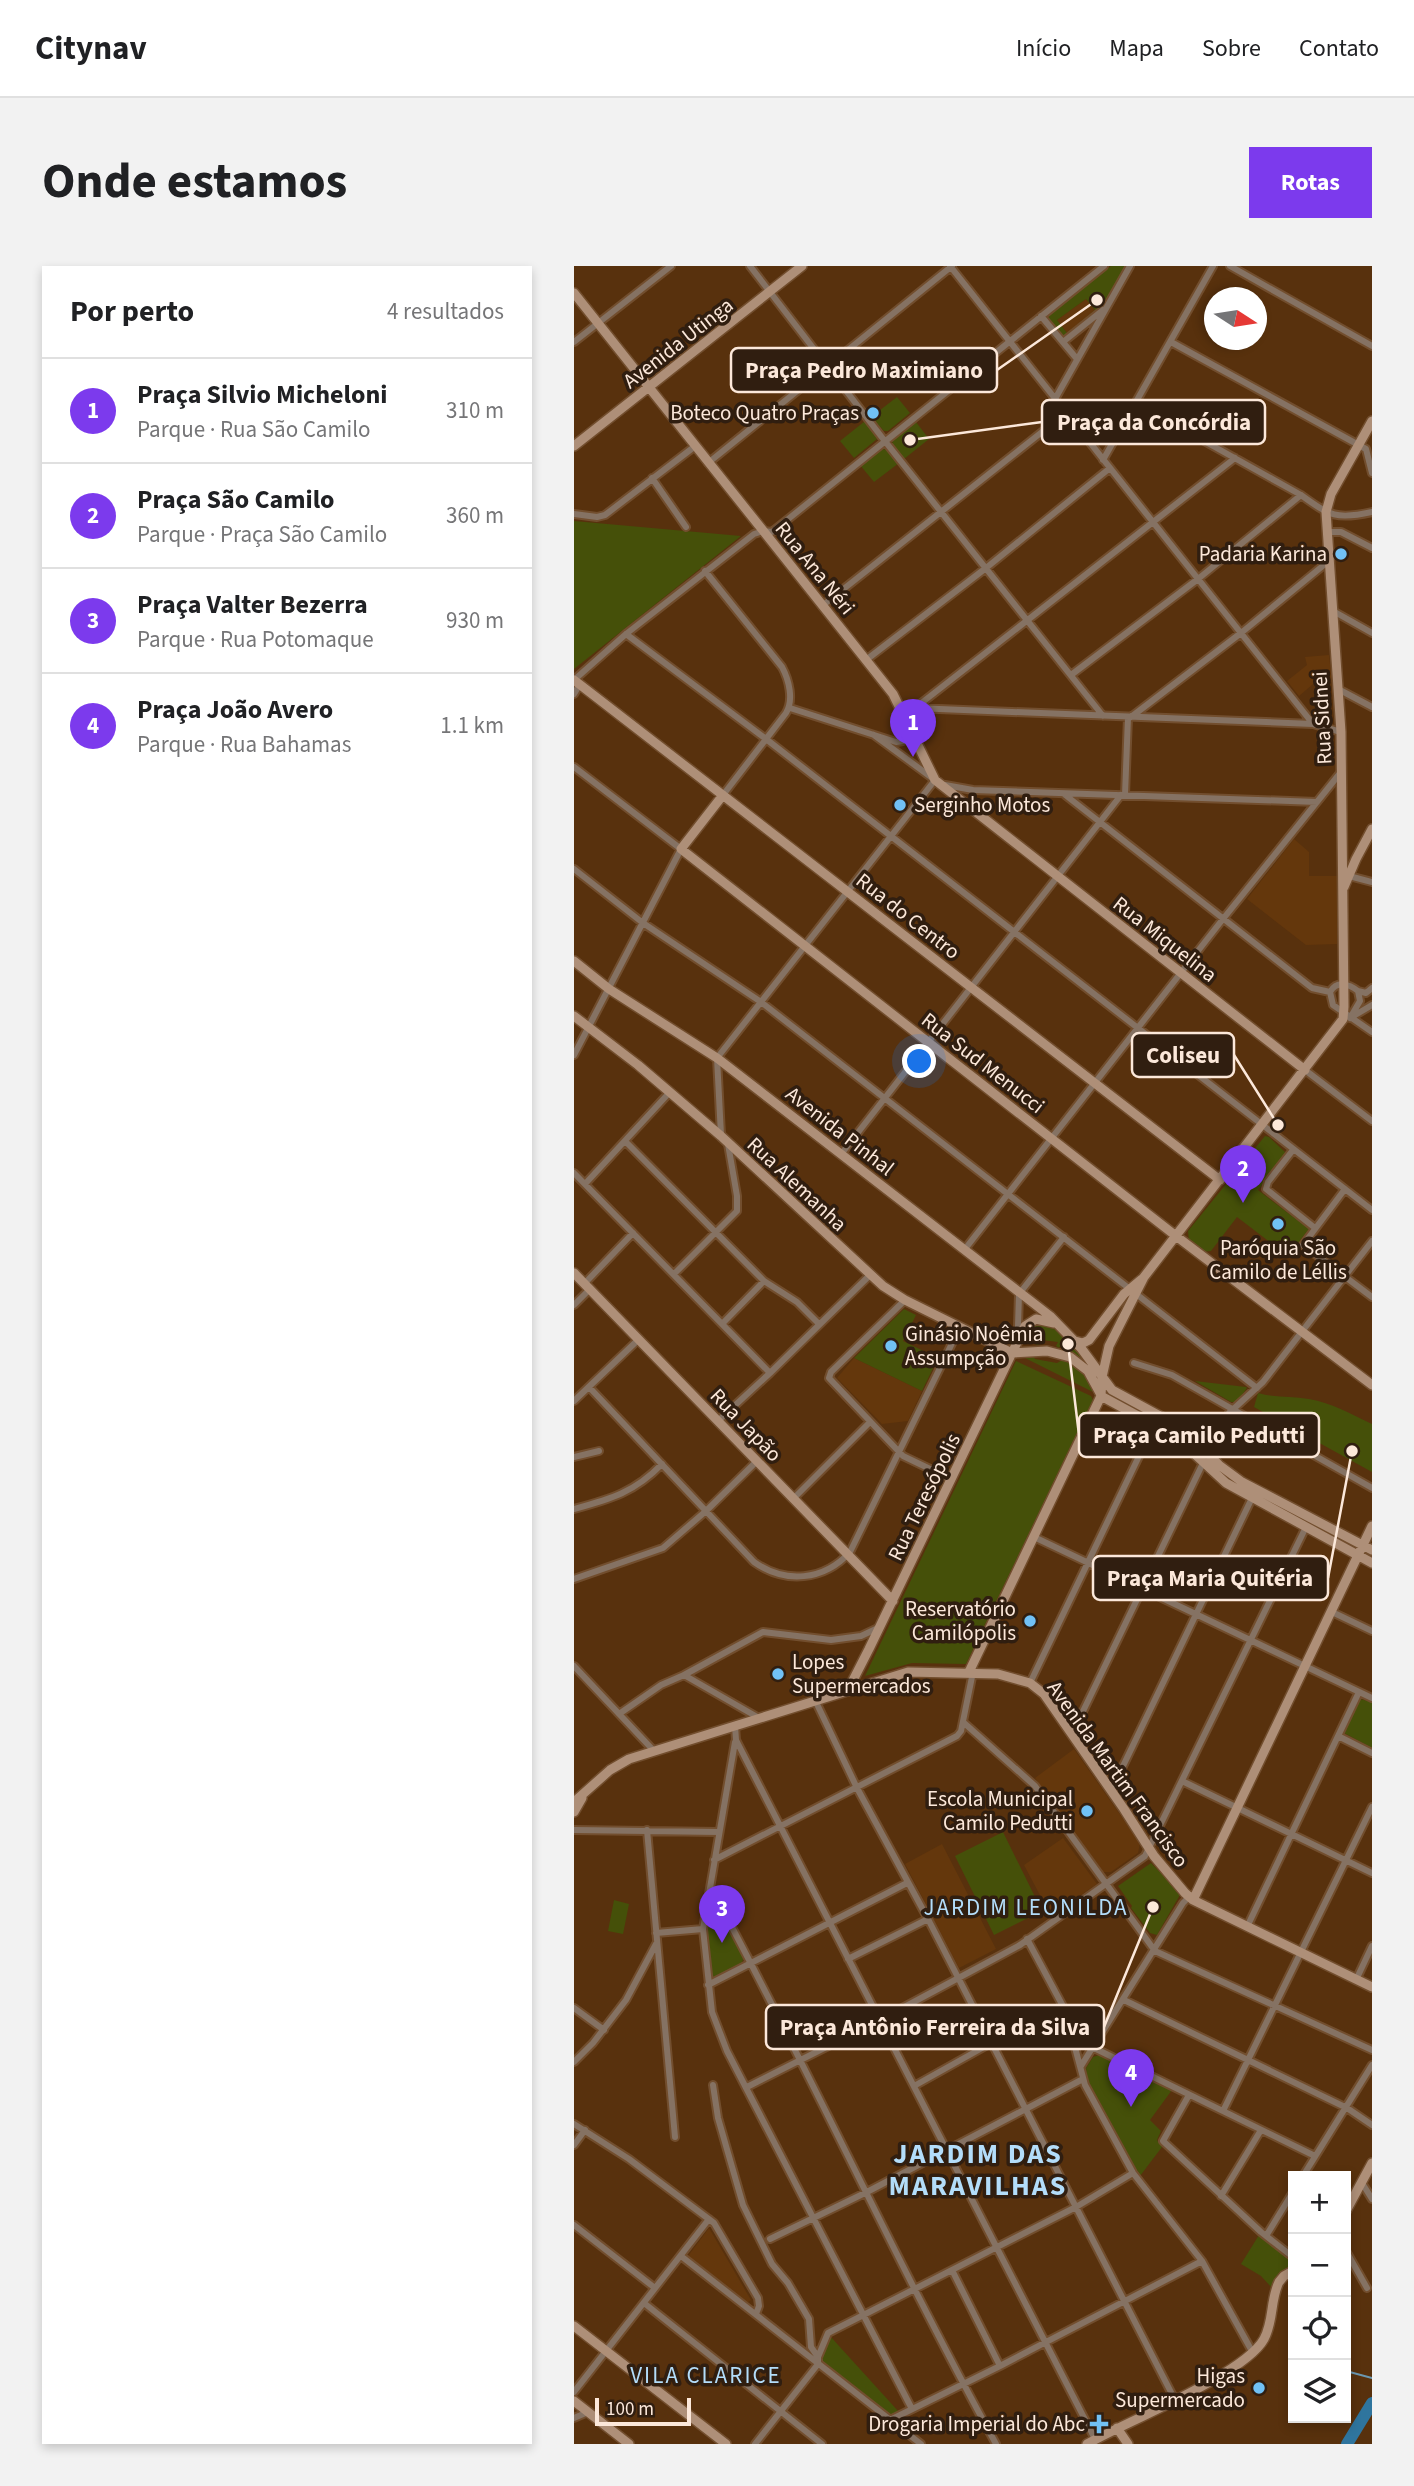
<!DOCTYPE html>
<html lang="pt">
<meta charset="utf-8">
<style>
:root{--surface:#fff;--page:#f2f2f2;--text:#202124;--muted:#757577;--line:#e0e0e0;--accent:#7c3aed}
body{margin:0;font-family:"Source Sans 3",sans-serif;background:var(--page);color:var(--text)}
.controls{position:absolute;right:21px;bottom:21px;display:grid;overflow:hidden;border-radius:0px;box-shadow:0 4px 10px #0003}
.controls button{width:63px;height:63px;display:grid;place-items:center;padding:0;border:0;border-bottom:2px solid var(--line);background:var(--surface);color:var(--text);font:35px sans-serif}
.compass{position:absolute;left:630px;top:21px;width:63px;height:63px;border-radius:50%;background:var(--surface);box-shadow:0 4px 10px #0003;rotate:102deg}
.scale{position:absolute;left:21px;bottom:18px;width:96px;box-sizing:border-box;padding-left:7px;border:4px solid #fce8da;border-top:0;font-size:19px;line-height:24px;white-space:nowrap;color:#fce8da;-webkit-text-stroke:5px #301e10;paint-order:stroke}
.you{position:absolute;left:346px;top:796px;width:24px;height:24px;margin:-18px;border:5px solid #fff;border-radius:50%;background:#1a73e8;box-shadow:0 0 0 10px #1a73e833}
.badge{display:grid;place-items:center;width:46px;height:46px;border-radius:50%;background:var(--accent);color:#fff;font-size:23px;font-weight:700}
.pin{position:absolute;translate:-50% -58px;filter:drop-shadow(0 2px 4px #0008)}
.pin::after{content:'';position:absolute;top:37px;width:24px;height:21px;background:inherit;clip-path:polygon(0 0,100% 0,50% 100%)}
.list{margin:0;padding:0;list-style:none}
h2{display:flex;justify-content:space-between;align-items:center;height:91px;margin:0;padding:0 28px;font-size:30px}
h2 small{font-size:23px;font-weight:400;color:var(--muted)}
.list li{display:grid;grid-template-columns:46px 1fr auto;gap:21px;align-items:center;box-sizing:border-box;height:105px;padding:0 28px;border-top:2px solid var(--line)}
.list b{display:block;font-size:26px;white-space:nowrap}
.list p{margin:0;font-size:23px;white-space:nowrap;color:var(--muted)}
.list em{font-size:23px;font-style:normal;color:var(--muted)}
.icon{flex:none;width:38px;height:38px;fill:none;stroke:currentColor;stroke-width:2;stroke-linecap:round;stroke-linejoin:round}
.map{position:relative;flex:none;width:798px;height:2178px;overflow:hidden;border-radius:0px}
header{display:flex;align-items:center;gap:42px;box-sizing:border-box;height:98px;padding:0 35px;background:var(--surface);border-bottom:2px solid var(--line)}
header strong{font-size:33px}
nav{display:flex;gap:38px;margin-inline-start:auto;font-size:24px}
.intro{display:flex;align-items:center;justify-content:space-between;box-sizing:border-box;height:168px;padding:0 42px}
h1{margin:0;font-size:49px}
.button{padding:18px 32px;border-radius:0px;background:var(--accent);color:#fff;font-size:24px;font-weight:700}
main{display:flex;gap:42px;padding:0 42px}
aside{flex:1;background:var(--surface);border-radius:0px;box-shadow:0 4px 10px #0003}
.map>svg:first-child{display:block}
</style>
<header>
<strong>Citynav</strong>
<nav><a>Início</a><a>Mapa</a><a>Sobre</a><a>Contato</a></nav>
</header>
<div class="intro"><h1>Onde estamos</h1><a class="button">Rotas</a></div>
<main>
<aside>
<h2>Por perto<small>4 resultados</small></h2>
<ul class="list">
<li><span class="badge">1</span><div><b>Praça Silvio Micheloni</b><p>Parque · Rua São Camilo</p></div><em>310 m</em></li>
<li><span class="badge">2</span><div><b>Praça São Camilo</b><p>Parque · Praça São Camilo</p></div><em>360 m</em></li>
<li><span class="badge">3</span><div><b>Praça Valter Bezerra</b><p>Parque · Rua Potomaque</p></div><em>930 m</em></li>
<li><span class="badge">4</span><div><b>Praça João Avero</b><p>Parque · Rua Bahamas</p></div><em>1.1 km</em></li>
</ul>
</aside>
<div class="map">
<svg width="798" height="2178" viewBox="0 0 798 2178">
<rect width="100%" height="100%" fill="#58310d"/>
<path fill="#64370c" d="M512 33 521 44 493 67 483 54Z
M755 389 758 416 739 418 725 430 713 415 733 399 731 391Z
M720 573 735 586V610H763V678L732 679 673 633Z
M280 1092 348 1125 334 1155 308 1158 263 1112Z
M500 1483 566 1577 564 1587 537 1606H529L525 1603 461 1512Z
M489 1572 523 1618 477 1650 450 1599Z
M368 1578 422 1683 385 1702 331 1598Z
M135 1962 177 2034 173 2037 114 1990Z"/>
<path fill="#455009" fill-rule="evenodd" d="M537 0H552L529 39 493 69H487L474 54 475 48ZM512 33 521 44 493 67 483 54Z
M323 131 336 147 314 165H310L297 151Z
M291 155 303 173 280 192 266 175Z
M342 156 355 173 330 193 319 179 318 175Z
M309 183 314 184 325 197 300 216 286 199Z
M0 255 167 270 0 403Z
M691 870 695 871 711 886 710 891 684 924 735 963 714 990 663 951 637 985 628 986 615 975 614 965Z
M330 1043 342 1049 329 1075 364 1092 348 1125 280 1092Z
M463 1056C483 1060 505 1079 514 1099L490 1084 493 1079 488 1077 485 1082 482 1080 484 1076 468 1074 464 1079 455 1076 452 1071 453 1064Z
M459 1089 461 1093 483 1097 490 1093C505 1101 513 1110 519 1126L447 1090Z
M442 1095 517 1130 519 1134 392 1398 338 1397 291 1410Z
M621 1115 672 1121 673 1122 663 1136H657Z
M684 1127C701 1132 718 1130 735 1133 758 1137 777 1148 798 1158V1206L680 1141Z
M786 1433 798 1436V1482L770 1467Z
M429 1566 468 1645 420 1669 381 1590Z
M577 1597 607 1627 583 1669 576 1667 557 1642 558 1640 544 1620Z
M40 1634 55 1638 49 1668 34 1665Z
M141 1647 148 1651 170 1692 167 1698 138 1712 136 1710 132 1664 136 1649Z
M525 1789 598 1824 576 1854 587 1865 583 1874 588 1881 566 1910 513 1813 512 1802 519 1791Z
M685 1969 718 1994C717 2004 702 2009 698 2022L687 2010 667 1998Z
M256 2070 325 2146 321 2149 313 2147 248 2097 247 2092Z"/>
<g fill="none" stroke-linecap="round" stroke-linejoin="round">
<path stroke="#6c98b0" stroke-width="2" d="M716 2056 719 2060
M772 2105 798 2112"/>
<path stroke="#2f759e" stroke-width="12" d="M773 2178 798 2137"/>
<defs>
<path id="street" d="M176 0 310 174 529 450
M376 0 739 458
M656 0 798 80
M467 50 503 93
M0 76 97 0
M489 76 529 44
M597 76 792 183 798 207
M481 133 556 0
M562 137 727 229C756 250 763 254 798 246
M529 194 639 0
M134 197 378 0
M78 212 112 261
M0 248 23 251 31 249 120 181
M754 266H767L798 282
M131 305 208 401C215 414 220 434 212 447L149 529
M248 340 492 147
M759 345 798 367
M52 368 192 473 798 944
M292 394 412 302 536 202
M497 409 624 313 727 229
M0 414 52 368 180 268 189 265 198 266 530 0
M764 423 798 441
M0 428 6 418
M216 442 322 476 329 475 339 466
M341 442 661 192
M328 445 341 442 739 458 767 466
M557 451 667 367 756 294
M0 501 107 583 0 789
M371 519 399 524 743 536
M490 528 738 722 756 726
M551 529 554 451
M0 603 69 657 187 736 683 1122
M775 610 798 616
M784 725 792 727 798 722
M756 726C763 714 775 718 784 725L786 735 776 752
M756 726 759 739 798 766
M776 752 798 739
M731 804 798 855
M147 869 143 792 361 514 300 469
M52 876 190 1015 223 1036 245 1058
M719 884 694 916 692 923 741 962
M268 887 547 529
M0 907 196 1107
M11 918 95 827
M771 923 729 979 798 1031
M391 983 645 658 767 506
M100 1008 163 945V930L154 878
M11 1017 59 967
M331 1034 257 1106 255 1112 329 1190 377 1213
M0 1039 16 1023
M148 1058 190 1015
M446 1070 444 1060 445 1028 490 971
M560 1097 598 1109 798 1222
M15 1121 180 1296C211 1318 250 1315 276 1286L386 1061
M0 1135 65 1073
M144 1155 196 1107 296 1009
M634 1188 655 1147 689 1116 798 975
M0 1191 25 1185
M219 1233 296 1156
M0 1243C37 1233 61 1226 88 1198
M460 1271 798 1432
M0 1313 89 1282 132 1245 183 1195
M758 1346 798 1365
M0 1400 80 1485
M110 1409 185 1452
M456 1417 580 1159
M241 1434 283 1522 354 1653 601 2134
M45 1448 87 1419 110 1409 189 1366 257 1374 287 1370 304 1362
M389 1456 461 1520 581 1685 798 1784
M161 1460 162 1474 521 2173
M498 1468 629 1197
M764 1470 798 1487
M161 1476 129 1663 138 1746 153 1785 338 2143
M608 1515 798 1607
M537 1525 678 1232
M0 1564 145 1566
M73 1564 101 1871
M140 1594 383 1470 387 1465 399 1406
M132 1640 148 1647 152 1650C245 1825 327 2005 422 2178
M673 1661 785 1426
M82 1667 129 1663
M453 1673 491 1744 511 1819 559 1907 628 1995 679 2087
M274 1693 354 1653
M782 1714 798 1680
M134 1719 333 1617
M550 1734 773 1842 798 1859
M0 1742 30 1764
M520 1782 741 1890
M0 1796 19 1777 52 1734 82 1678
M507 1800 609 1637 615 1631
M139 1819 144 1852 169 1939 198 1998 214 2017 235 2053 237 2081 244 2091
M340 1820 417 1777
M173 1821 306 1754 446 1679 571 1590 732 1261
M615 1829 589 1875 687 1966 719 1991
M649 1845 798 1541
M0 1858 55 1893 140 1957 184 2032 185 2040 182 2048
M0 1879 11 1864
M729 1910 798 1799
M788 1917 798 1933
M647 1930 687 1864
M0 1959 81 2022
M692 1970 719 1926
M196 1973 291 1927 509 1813
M772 1985 793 2022
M107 1990 347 2178
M378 2004 426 2100
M70 2037 248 2178
M244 2098V2091L254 2067 502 1941 559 1907
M0 2126 135 1953
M0 2152 14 2146
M316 2154 426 2100 628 1995
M181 2178 244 2098"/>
<path id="secondary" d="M0 27 319 428 361 514 731 804
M0 180 228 0
M0 414 646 914
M149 529 107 583 602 970 798 1119
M770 621 782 593 798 563
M0 695 35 723 143 792 476 1050 507 1082 538 1124 608 1162 645 1199 668 1216 798 1284
M0 750 64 799 147 870 309 1020 331 1034 438 1087 473 1085 496 1091 514 1105 526 1127
M0 1007 319 1335
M501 1075 509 1077 515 1074 550 1028 568 1013
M527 1130 601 1170 652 1217 798 1297
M395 1406 527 1130 528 1111 535 1080 570 1011 769 753 770 741 767 466 752 246 757 228 798 155
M274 1424 295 1383 451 1060 462 1053 480 1057
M0 1536 36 1504 55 1493 334 1406 424 1408 456 1417 470 1428 550 1543 580 1590 611 1627 619 1634 798 1721
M0 1546 8 1532
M619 1634 798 1260
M772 1945 798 1897
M0 2060 152 2178
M0 2135 55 2178
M543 2162 554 2178
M513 2178C552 2156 671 2108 690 2073 700 2055 696 2034 705 2016L710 2010 719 2005"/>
</defs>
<use href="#street" stroke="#724e2e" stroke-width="10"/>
<use href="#secondary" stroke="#724e2e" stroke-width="12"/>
<use href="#street" stroke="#857263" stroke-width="6"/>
<use href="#secondary" stroke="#ae8f78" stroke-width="9"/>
</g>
<g fill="#71c1f5" stroke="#301e10" stroke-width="2.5">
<circle cx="299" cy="147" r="7"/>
<circle cx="767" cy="288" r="7"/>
<circle cx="326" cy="539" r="7"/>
<circle cx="704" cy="958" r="7"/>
<circle cx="317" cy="1080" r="7"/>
<circle cx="456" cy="1355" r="7"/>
<circle cx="204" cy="1408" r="7"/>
<circle cx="513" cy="1545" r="7"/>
<circle cx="685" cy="2122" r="7"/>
<path d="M521.5 2147.5h7v7h7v7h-7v7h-7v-7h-7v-7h7z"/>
</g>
<g text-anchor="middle" stroke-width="7" stroke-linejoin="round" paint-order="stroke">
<g font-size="21" fill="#fce8da" stroke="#301e10">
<text transform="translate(104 77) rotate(-38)" y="7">Avenida Utinga</text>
<text transform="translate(241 302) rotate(51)" y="7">Rua Ana Néri</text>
<text transform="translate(748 452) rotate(-93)" y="7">Rua Sidnei</text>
<text transform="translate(334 650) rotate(38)" y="7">Rua do Centro</text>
<text transform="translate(591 673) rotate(38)" y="7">Rua Miquelina</text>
<text transform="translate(409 797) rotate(38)" y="7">Rua Sud Menucci</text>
<text transform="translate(266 865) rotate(38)" y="7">Avenida Pinhal</text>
<text transform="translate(223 918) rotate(43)" y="7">Rua Alemanha</text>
<text transform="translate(172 1159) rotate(46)" y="7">Rua Japão</text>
<text transform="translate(350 1231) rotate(-64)" y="7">Rua Teresópolis</text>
<text transform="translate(544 1508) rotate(54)" y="7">Avenida Martim Francisco</text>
</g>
<g font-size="21" fill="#fce8da" stroke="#301e10" text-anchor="end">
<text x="285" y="154">Boteco Quatro Praças</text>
<text x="753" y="295">Padaria Karina</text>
<text x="340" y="546" text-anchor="start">Serginho Motos</text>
<text x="704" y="989" text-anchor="middle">Paróquia São<tspan x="704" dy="24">Camilo de Léllis</tspan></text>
<text x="331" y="1075" text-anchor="start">Ginásio Noêmia<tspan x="331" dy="24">Assumpção</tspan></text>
<text x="442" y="1350">Reservatório<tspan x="442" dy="24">Camilópolis</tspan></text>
<text x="218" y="1403" text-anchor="start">Lopes<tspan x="218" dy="24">Supermercados</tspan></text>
<text x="499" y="1540">Escola Municipal<tspan x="499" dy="24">Camilo Pedutti</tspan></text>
<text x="671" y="2117">Higas<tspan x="671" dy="24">Supermercado</tspan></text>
<text x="511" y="2165">Drogaria Imperial do Abc</text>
</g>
<g font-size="23" letter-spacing="2" fill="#b3ddfa" stroke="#301e10">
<text x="452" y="1649">JARDIM LEONILDA</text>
<text x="132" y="2117">VILA CLARICE</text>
</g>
<g font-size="28" font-weight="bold" letter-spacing="2" fill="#b3ddfa" stroke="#301e10">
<text x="404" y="1897">JARDIM DAS<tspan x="404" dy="32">MARAVILHAS</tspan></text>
</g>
</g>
<path fill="none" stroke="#fce8da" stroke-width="2.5" d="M523 34L423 104M336 174L468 156M704 859L660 789M494 1078L505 1169M778 1185L754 1312M579 1641L530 1761"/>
<g fill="#fce8da" stroke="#301e10" stroke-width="2.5">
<circle cx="523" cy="34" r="7"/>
<circle cx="336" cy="174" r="7"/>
<circle cx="704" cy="859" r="7"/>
<circle cx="494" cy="1078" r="7"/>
<circle cx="778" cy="1185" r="7"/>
<circle cx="579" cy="1641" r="7"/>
</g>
<g fill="#301e10" stroke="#fce8da" stroke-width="2.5">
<rect x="157" y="82" width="266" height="44" rx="7"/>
<rect x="468" y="134" width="223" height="44" rx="7"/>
<rect x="558" y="767" width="102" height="44" rx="7"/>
<rect x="505" y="1147" width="240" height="44" rx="7"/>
<rect x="519" y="1290" width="235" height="44" rx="7"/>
<rect x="192" y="1739" width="338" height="44" rx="7"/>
</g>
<g font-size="23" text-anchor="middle" font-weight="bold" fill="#fce8da">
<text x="290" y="112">Praça Pedro Maximiano</text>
<text x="580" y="164">Praça da Concórdia</text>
<text x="609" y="797">Coliseu</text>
<text x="625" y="1177">Praça Camilo Pedutti</text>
<text x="636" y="1320">Praça Maria Quitéria</text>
<text x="361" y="1769">Praça Antônio Ferreira da Silva</text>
</g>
</svg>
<div class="controls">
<button>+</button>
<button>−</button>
<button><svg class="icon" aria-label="locate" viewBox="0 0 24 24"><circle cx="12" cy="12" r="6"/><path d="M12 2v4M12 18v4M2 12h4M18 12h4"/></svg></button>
<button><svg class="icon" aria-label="layers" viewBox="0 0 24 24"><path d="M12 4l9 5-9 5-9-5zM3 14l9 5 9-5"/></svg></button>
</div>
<svg class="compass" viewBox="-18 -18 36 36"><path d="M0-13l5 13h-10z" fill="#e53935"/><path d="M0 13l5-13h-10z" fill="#757577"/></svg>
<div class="scale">100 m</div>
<div class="you"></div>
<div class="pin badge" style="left:339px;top:491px">1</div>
<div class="pin badge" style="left:669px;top:937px">2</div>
<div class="pin badge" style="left:148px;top:1677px">3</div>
<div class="pin badge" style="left:557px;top:1841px">4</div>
</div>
</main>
